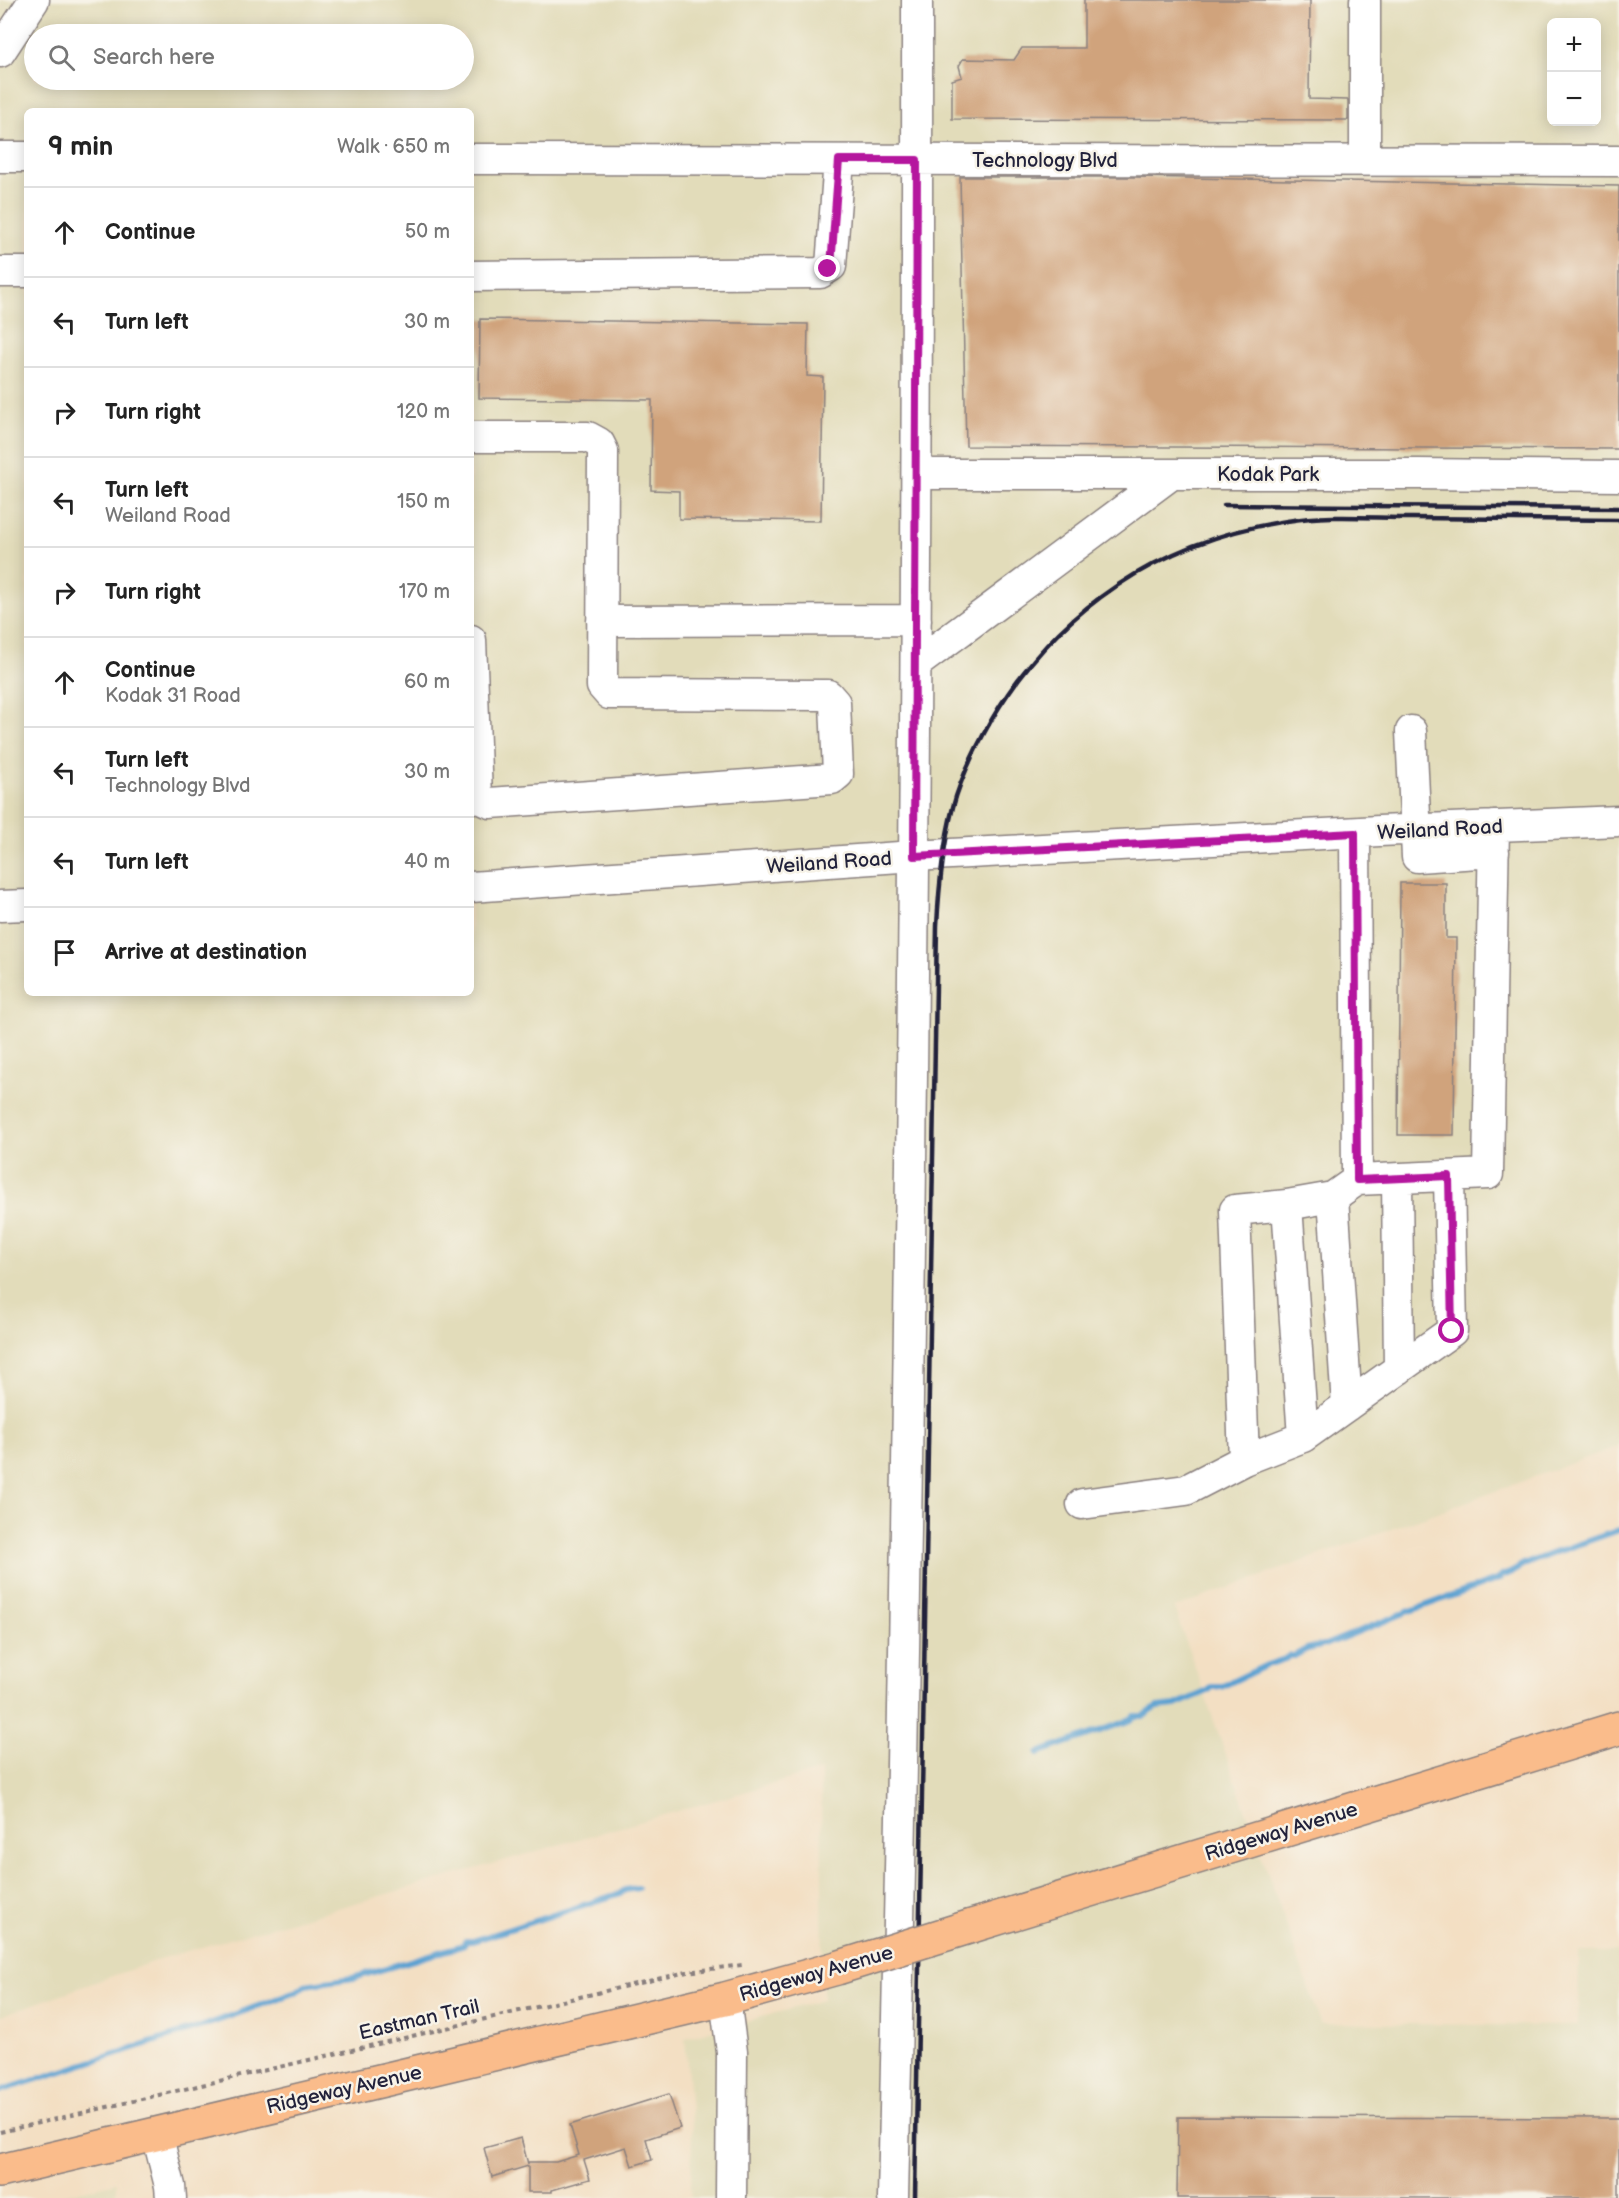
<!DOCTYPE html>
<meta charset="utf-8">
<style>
:root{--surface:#fff;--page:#f2f2f2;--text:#222;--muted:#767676;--line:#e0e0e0}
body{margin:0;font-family:"Balsamiq Sans",sans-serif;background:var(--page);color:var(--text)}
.controls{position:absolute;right:18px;top:18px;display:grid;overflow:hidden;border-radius:9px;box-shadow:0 3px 15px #0003}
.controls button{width:54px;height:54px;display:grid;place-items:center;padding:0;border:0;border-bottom:2px solid var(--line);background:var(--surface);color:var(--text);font:30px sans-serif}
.stop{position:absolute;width:18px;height:18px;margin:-14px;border:4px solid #b5179e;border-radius:50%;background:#fff}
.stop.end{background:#b5179e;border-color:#fff;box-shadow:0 2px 6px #0008}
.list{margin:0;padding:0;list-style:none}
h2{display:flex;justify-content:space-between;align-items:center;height:78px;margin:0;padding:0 24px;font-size:26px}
h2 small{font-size:20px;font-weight:400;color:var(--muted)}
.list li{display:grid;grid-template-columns:39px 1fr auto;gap:18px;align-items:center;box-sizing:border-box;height:90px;padding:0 24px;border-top:2px solid var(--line)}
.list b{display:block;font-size:22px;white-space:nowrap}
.list p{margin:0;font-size:20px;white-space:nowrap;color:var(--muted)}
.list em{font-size:20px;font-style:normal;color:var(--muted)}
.icon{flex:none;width:33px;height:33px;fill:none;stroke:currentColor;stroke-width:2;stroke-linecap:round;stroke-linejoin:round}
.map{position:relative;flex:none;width:1619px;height:2198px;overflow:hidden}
.search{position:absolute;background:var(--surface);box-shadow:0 3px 15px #0003;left:24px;top:24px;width:450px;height:66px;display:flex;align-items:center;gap:15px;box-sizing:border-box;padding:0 21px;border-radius:33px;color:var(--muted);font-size:22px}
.panel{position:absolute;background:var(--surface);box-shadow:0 3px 15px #0003;left:24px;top:108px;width:450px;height:888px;border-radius:9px}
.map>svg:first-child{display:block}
</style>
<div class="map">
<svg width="1619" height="2198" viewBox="0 0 1619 2198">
<rect width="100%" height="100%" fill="#f7f3e8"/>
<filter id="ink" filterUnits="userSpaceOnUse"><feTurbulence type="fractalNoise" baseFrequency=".0167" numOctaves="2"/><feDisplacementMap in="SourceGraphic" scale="12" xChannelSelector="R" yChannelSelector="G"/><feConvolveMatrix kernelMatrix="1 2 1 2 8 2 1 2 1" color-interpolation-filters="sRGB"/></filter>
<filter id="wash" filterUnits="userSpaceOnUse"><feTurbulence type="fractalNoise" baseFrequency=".008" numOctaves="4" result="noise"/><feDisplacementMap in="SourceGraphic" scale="24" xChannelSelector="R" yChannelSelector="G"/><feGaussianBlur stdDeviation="1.35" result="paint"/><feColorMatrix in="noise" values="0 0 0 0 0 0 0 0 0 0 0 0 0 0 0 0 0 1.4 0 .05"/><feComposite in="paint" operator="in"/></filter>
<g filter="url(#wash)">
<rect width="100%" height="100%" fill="#f3dfc3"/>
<path fill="#e2dcba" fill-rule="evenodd" d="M0 0H1619V1446L1174 1608 1321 2023 1578 2026 1579 1952H1619V2198H691L692 2125 685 2038 823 2000 821 1770 163 1958 0 2016ZM1552 22H1596V122H1552ZM34 34H464V80H34ZM27 111H471V993H27Z
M116 2182V2198H52Z"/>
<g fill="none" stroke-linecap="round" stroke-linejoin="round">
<path stroke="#5ba1d1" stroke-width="6" d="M1038 1753 1131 1720 1135 1716H1144L1157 1707 1175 1705 1208 1691 1212 1687H1221L1267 1665 1285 1659 1289 1656H1294L1307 1649 1325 1645 1402 1614 1499 1579 1503 1575C1511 1575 1516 1569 1524 1565 1554 1551 1587 1542 1619 1530
M0 2091 206 2025 296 1992 305 1985 353 1978 464 1945 466 1941H473L621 1893 625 1890 638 1888"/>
</g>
<g id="blocks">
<path fill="#d0a37b" d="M1084 0H1310L1309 99 1348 100V120L952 119V80L962 77 959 66 963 59 1014 60 1022 48H1084Z
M960 177H1135L1619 186V449L966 446Z
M480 319 808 324 807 376 823 377 821 521 679 519V491L651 490 652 400 479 398Z
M1400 883H1446V938H1456L1454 1135H1398Z
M669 2094 680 2128 646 2139 652 2160 632 2166 626 2147 584 2160 590 2179 552 2190V2192H528V2166L492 2177 484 2148 521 2138 528 2164V2162H556L579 2155 570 2125Z
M1178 2117 1619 2118V2198H1177Z"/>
</g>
</g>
<g filter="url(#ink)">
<use href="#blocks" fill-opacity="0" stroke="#8a807f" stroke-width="1.5"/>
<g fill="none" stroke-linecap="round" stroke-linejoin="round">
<defs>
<path id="minor" d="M1365 0V160
M0 52 34 0
M0 157H27
M471 159 1619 161
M0 272H27
M471 276 820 273 831 266 839 160
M471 437H588L599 443 603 451 602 686 609 694 828 695 835 703 838 774 832 779 490 803 477 797 471 640
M917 474H1419L1619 476
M602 621 916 620
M916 664 1172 474
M1411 731 1417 857 1494 852
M1355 833 1357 1180
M471 887 914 856 1379 831 1619 821
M0 906 27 905
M1397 1179 1399 1369
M1333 1197 1347 1406
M1287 1205 1303 1437
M1244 1460 1235 1210 1287 1205 1333 1197 1357 1180 1488 1174 1494 826
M1082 1504 1186 1490 1244 1460 1303 1437 1452 1331 1449 1176
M725 1999 732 2052 731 2198
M157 2134 170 2186 171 2198
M893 2198C910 1466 918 733 917 0"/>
<path id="major" d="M972 1926 1619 1728
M0 2171 725 1999 837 1968"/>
</defs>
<use href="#minor" stroke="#8a807f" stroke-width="33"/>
<use href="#major" stroke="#8a807f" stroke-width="36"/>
<path stroke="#8a807f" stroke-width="4" stroke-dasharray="4.5 4.5" stroke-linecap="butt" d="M0 2132 687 1972 742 1965"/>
<use href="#minor" stroke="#fff" stroke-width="30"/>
<use href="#major" stroke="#fabc8b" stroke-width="33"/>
<path stroke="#22223b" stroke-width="4.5" d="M1224 505 1619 508
M915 2198 937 926C939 885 943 846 953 807 961 776 976 747 992 719 1057 609 1161 540 1287 521 1328 514 1371 518 1412 518 1481 519 1550 519 1619 520"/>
<defs>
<path id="major-bridge" d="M837 1968 972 1926"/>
</defs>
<use href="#major-bridge" stroke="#8a807f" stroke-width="36" stroke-linecap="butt"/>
<use href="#major-bridge" stroke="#fabc8b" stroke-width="33"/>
</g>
</g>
<g fill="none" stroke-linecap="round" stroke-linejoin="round" filter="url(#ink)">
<path stroke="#b5179e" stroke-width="8" d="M828 269 831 266 839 160H917L914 856 1355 833 1357 1180 1449 1176 1452 1331"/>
</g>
<g text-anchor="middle" stroke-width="5" stroke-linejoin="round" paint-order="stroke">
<g font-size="20" fill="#22223b" stroke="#f7f3e8">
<text x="1045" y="167">Technology Blvd</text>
<text x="1268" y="481">Kodak Park</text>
<text transform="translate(1440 829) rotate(-3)" y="7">Weiland Road</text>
<text transform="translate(829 862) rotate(-4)" y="7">Weiland Road</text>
<text transform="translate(1281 1831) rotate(-17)" y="7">Ridgeway Avenue</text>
<text transform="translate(816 1973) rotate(-16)" y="7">Ridgeway Avenue</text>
<text transform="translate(419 2019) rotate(-13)" y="7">Eastman Trail</text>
<text transform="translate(344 2089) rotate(-13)" y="7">Ridgeway Avenue</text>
</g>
</g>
</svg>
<div class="controls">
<button>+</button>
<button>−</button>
</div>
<div class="stop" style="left:1452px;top:1331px"></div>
<div class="stop end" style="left:828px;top:269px"></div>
<div class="search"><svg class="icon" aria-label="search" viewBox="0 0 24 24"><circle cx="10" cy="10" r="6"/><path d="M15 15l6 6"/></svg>Search here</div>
<section class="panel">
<h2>9 min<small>Walk · 650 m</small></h2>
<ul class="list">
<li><svg class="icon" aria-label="ahead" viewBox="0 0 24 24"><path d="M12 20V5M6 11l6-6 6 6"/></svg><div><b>Continue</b></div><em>50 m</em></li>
<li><svg class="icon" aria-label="left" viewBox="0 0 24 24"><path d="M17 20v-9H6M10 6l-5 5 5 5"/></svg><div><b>Turn left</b></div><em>30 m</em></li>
<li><svg class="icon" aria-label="right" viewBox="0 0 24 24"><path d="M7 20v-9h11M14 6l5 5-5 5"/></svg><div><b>Turn right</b></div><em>120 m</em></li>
<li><svg class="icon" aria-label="left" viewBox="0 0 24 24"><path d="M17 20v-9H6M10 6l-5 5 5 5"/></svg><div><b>Turn left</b><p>Weiland Road</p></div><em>150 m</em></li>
<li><svg class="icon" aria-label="right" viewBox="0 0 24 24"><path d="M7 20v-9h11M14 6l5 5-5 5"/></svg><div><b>Turn right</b></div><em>170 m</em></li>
<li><svg class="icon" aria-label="ahead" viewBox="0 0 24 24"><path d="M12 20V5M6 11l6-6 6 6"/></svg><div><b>Continue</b><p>Kodak 31 Road</p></div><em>60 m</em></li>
<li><svg class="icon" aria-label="left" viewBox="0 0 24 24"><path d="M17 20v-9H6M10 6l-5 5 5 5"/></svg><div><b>Turn left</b><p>Technology Blvd</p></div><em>30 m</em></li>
<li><svg class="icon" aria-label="left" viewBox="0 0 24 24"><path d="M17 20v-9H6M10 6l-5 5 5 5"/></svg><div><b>Turn left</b></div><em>40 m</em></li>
<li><svg class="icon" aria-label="arrive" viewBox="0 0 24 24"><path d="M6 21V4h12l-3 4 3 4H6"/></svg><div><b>Arrive at destination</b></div></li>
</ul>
</section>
</div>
